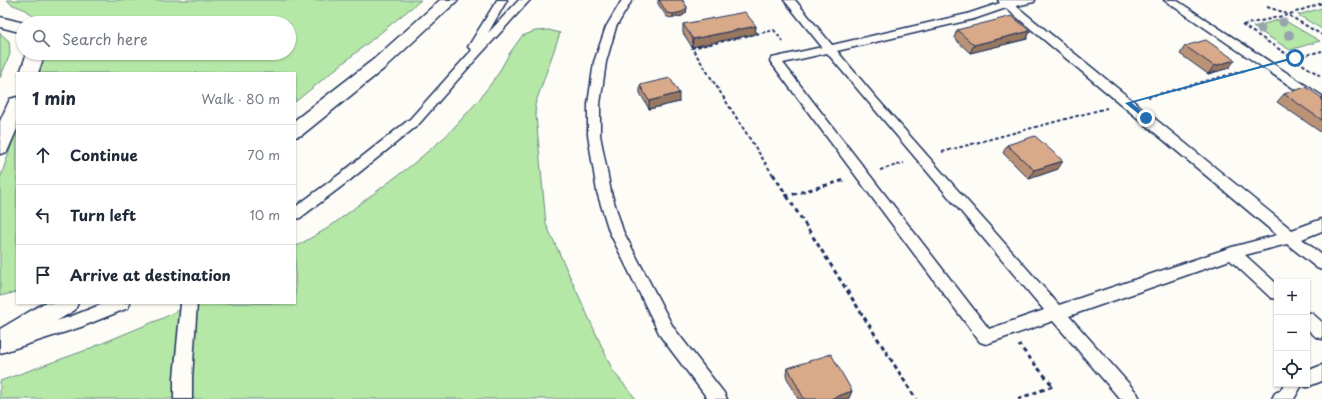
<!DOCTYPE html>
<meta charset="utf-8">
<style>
:root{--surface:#fff;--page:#f2f2f3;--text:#1f2937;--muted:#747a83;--line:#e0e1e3}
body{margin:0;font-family:"Playpen Sans",sans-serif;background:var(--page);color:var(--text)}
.controls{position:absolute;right:12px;bottom:12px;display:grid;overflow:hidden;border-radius:0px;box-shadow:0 1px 3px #0004}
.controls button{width:36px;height:36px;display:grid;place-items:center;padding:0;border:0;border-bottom:1px solid var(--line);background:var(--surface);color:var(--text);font:20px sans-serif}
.stop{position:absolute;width:12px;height:12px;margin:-9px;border:3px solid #1f6fb2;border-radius:50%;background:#fff}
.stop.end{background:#1f6fb2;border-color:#fff;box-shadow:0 1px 4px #0008}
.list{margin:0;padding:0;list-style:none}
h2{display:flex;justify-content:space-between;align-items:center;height:52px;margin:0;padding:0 16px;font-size:17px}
h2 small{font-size:13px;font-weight:400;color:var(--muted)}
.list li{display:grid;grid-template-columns:26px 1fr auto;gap:12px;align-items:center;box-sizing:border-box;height:60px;padding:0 16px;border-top:1px solid var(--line)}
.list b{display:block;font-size:15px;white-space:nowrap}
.list em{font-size:13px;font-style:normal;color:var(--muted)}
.icon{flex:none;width:22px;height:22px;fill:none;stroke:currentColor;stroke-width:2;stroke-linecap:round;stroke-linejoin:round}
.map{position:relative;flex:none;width:1322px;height:399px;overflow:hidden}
.search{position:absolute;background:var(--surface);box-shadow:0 1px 3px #0004;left:16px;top:16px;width:280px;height:44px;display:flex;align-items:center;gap:10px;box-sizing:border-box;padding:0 14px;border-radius:22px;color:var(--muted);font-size:15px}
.panel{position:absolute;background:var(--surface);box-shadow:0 1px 3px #0004;left:16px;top:72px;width:280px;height:232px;border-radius:0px}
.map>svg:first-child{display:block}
</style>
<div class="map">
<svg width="1322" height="399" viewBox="0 0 1322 399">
<rect width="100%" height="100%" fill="#fdfcf7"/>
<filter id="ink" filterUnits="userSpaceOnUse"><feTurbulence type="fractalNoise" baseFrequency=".025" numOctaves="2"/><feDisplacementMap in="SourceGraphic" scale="8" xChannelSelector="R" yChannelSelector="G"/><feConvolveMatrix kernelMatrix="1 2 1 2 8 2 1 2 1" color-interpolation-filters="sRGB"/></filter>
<g filter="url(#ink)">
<path fill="#b5e7a7" stroke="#688b82" d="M7 0H421L295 102V73H36L43 53H289V23H41L26 10 11 4Z
M1322 8V29L1298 15Z
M1282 19 1320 41 1290 50 1253 27Z
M549 30 560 33 535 105 546 224 613 371 636 399H0V381L81 352 163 318 192 303H295V247L328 228 413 164 447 135 478 101 498 74 509 54 522 36 535 31Z
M0 33 9 41 10 54 0 78Z
M17 128V292L0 296V179Z"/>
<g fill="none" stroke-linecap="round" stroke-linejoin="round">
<defs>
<path id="lane" d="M497 0H507L488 33 519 0H530L468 68 418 125 350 180 300 218 295 219V207L340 174 410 119 472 50 468 47Z
M622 0H632L616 27 606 62 600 104V135L611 192 623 231 673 327 724 393 727 399H708L661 337 609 231 597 192 588 135V104L594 62 606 27Z
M784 0H795L832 45 967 14 1000 3 998 0H1035L1034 2 1016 6 1292 230 1322 219V231L1302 239 1322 255V270L1317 268 1287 244 1245 255 1277 284V299L1271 298 1230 260 1069 316 1137 393 1140 399H1120L1053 321 986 344 980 342 770 61 772 58 822 47ZM1006 8 1277 235 1232 247 1059 305 873 94 837 51 974 19ZM827 53 1044 310 989 329 783 63Z
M1164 0H1176L1322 96V106L1318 105Z
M105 303H130L128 308 81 327 0 353V339L72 316Z
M181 303H197L192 378V399H174V378Z
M1307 312 1313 314 1322 322V339L1316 337 1307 329Z
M1322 365V381L1307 387 1302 385 1294 399H1272L1275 393 1280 391 1284 384H1307V371Z"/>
<path id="street" d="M440 0H458L386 67 302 135 295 137V120L374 59Z
M44 303H78L75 310 9 350 0 353V329Z"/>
<path id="secondary" d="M0 17 24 23 23 33 0 27Z
M27 53H45L38 73H20Z
M17 97V129L7 152 0 154V121L10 99Z"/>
</defs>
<use href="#lane" stroke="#1b2f5e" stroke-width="3"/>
<use href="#street" stroke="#1b2f5e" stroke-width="3"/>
<use href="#secondary" stroke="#1b2f5e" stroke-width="3"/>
<path stroke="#1b2f5e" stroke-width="2" stroke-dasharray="3.5 2.5" stroke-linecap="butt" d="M1267 7 1283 12 1322 35
M1242 25 1322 77
M1243 25 1287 15 1322 3
M1290 59 1322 51
M1148 97 1246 70
M942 152 1107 108
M880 170 904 163
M773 175 692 48 774 30 784 43"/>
<path stroke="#1b2f5e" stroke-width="3" stroke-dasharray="4.5 3.5" stroke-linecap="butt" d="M773 174 787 196 845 180
M787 196 916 399
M1018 399 1053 386 1019 345"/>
<use href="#lane" fill="#fdfcf7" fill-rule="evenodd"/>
<use href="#street" fill="#fdfcf7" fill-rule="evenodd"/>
<use href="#secondary" fill="#fdfcf7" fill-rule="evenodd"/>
</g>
<g fill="#96a5ad">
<circle cx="1283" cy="22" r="4.5"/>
<circle cx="1261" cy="29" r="4.5"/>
<circle cx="1289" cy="35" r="5"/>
</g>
<path fill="#ba9276" stroke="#1b2f5e" d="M658 0H683V1L687 7 686 13 682 16 673 18 667 17 658 4Z
M683 24 756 26 755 34 692 47 683 33Z
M957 30 1030 31 1027 39 970 53 954 38Z
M1185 46 1229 68 1208 74 1180 54Z
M640 85 679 102 649 109 640 93Z
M1284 94 1322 98V133L1277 102Z
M1007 145 1058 169 1029 179 1003 153Z
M788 368 852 391 849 398 847 399H798L786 376Z"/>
<path fill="#977760" stroke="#1b2f5e" d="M687 7 686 13 682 16 673 18V14Z
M756 26 755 34 692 47 693 39Z
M1030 31 1027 39 970 53 974 45Z
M1235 60 1229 68 1208 74 1214 66Z
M679 93V102L649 109V101Z
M1063 161 1058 169 1029 179 1034 170Z
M852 391 849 398 847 399H830Z"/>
<path fill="#d8aa89" stroke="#1b2f5e" d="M659 0H682L687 7 686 9 682 12 673 14 667 13Z
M745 12 756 26 693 39 683 24Z
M1012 16 1030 31 974 45 957 30Z
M1206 40 1235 60 1214 66 1185 46Z
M670 78 679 93 649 101 640 85Z
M1306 87 1322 98V120L1284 94Z
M1035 136 1063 161 1034 170 1007 145Z
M831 354 852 391 830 399H804L788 368Z"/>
</g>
<path fill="#1f6fb2" d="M1293 57 1298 58 1132 103 1148 117V120H1146L1125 103Z"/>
</svg>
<div class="controls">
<button>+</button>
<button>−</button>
<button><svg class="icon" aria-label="locate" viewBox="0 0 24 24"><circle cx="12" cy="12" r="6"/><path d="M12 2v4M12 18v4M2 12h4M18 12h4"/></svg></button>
</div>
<div class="stop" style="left:1295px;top:58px"></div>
<div class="stop end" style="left:1146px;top:118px"></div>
<div class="search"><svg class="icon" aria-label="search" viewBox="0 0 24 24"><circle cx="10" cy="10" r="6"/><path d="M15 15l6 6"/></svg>Search here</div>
<section class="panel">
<h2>1 min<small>Walk · 80 m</small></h2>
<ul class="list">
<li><svg class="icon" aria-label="ahead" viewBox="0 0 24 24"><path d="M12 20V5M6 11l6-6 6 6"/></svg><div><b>Continue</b></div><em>70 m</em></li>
<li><svg class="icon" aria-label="left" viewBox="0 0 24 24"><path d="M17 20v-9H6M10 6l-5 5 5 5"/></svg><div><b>Turn left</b></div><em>10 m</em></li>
<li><svg class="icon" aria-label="arrive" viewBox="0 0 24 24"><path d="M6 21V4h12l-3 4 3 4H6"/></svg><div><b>Arrive at destination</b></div></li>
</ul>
</section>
</div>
